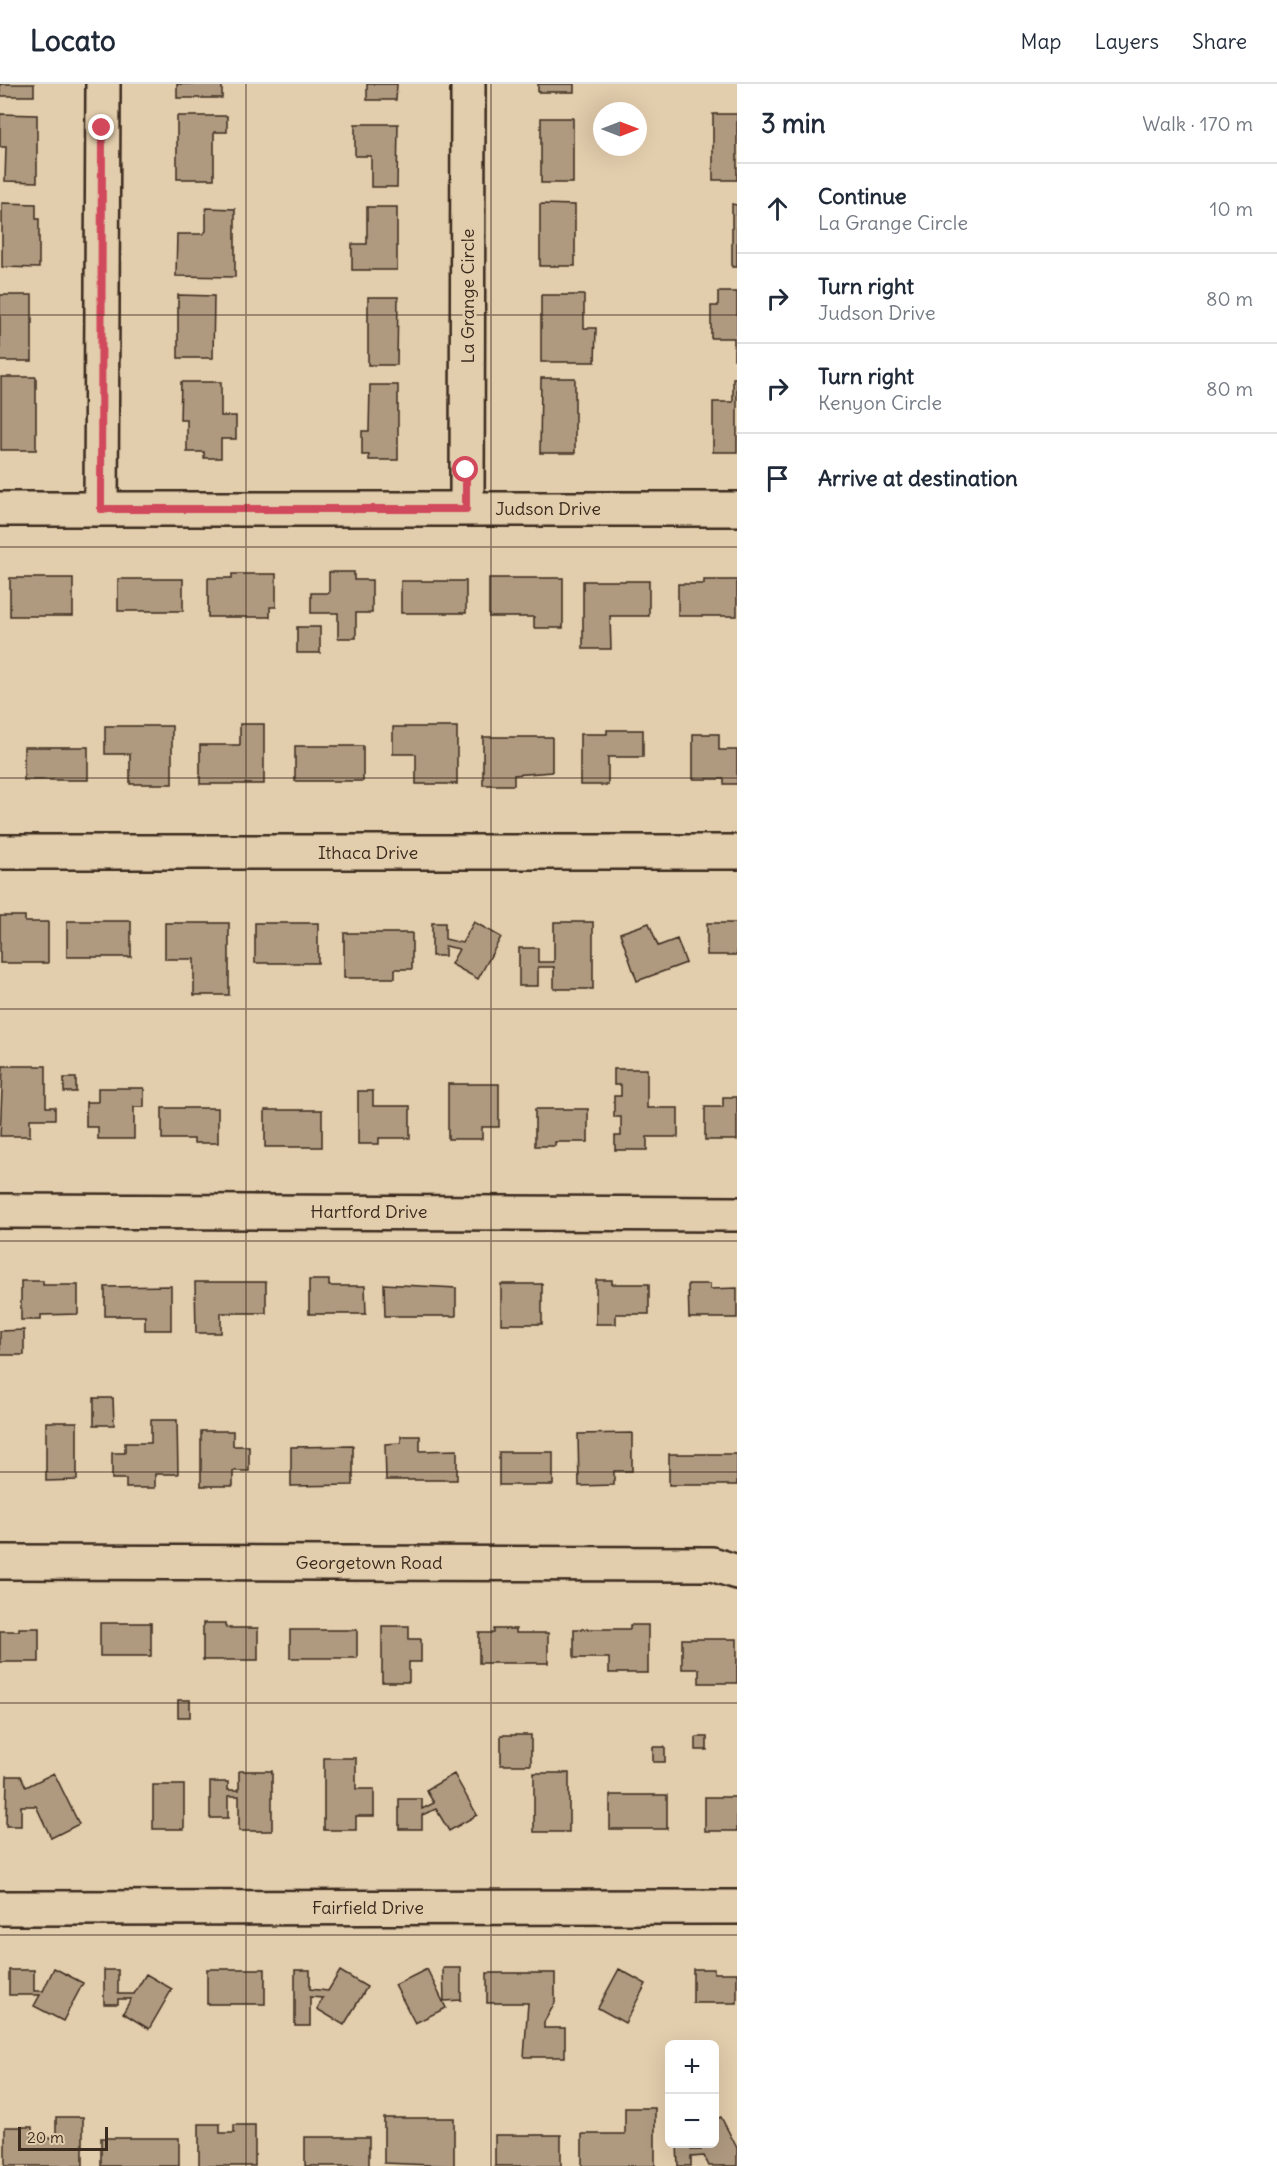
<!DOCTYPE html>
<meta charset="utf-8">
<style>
:root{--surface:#fff;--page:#f2f2f3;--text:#1f2937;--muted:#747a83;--line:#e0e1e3}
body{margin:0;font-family:Delius,sans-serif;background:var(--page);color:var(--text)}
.controls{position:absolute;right:18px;bottom:18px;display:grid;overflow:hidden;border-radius:9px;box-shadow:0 6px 24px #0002}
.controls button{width:54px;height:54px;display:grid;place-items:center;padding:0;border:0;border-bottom:2px solid var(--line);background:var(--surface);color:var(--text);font:30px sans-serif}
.compass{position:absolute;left:593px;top:18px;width:54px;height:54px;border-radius:50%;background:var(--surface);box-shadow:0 6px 24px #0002;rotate:90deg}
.scale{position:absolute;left:18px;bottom:15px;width:90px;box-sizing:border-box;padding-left:6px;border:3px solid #3b2a1e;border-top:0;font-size:16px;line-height:21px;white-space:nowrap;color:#3b2a1e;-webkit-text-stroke:4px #e2cdac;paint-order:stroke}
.stop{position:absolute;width:18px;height:18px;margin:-14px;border:4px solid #d1495b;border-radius:50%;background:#fff}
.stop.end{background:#d1495b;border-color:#fff;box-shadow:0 2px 6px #0008}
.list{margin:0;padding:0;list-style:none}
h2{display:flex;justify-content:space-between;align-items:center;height:78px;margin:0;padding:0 24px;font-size:26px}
h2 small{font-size:20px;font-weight:400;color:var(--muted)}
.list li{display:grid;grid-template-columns:39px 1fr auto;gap:18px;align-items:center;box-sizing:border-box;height:90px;padding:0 24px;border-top:2px solid var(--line)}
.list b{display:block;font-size:22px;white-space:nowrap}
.list p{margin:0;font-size:20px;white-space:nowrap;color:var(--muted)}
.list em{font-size:20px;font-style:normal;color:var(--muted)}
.icon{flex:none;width:33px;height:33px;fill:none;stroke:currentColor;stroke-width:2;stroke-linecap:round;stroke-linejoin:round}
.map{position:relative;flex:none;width:737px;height:2082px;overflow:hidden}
header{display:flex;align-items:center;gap:36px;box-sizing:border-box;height:84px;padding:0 30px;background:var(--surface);border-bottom:2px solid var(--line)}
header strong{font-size:28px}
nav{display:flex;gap:33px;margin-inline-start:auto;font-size:21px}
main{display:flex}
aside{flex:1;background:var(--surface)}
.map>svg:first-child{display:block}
</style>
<header>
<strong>Locato</strong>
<nav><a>Map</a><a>Layers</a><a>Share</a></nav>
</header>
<main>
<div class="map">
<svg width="737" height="2082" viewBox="0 0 737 2082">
<rect width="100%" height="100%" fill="#e2cdac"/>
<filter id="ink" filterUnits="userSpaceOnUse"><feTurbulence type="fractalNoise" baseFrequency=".0167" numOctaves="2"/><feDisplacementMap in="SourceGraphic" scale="12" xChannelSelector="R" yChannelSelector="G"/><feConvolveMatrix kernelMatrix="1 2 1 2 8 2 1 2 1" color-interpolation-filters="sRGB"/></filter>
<g filter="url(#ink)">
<path fill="#af9a80" stroke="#3b2a1e" stroke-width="1.5" d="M0 0H34V12H0Z
M177 0H222V14H177Z
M367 0H397L396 16H367Z
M538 0H574V8H538Z
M0 30 37 31V98L5 97 6 63H0Z
M713 30H737V96H713Z
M177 32H227V48H214V95H177Z
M541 34H573V99H541Z
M355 40H398L397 103H371V72H355Z
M2 119 36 120V135H39V184L2 183Z
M540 120 575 121V182H540Z
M732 120 737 121V183H732Z
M367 123H397V186H352V160H367Z
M206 124 235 125V193L176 192 177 150H203L206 147Z
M718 208H737V275H734V254H711V222H718Z
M0 211H32V277H0Z
M178 211 214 212 213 274H178Z
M541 211H584V244H596L595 278H541Z
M368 213H398L397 281H368Z
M1 293H36V366H1Z
M541 294H575V369H540Z
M733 294H737V368H713V318H733Z
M181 298H221V332H236V355H221V374H204V368H187V336H180Z
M370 301H398V376H369V371H362V347H369Z
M329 488H354V496H372V529H356V554H338V529H311V509H329Z
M232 490H276V523H270V533H208V494H232Z
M10 494H73V532H10Z
M489 494H563V544H534V533H489Z
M118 495H183V527H118Z
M704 496H737V532H678V500H704Z
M401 497H466V529H401Z
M583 497H649V532H610L611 565H583Z
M297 543H320V569H297Z
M240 640H264V700H200V661H240Z
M105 642H172V700H130V670H105Z
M393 643H457V700H416V670H393Z
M607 646H643V673H608V701H580V650H607Z
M693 650H719V666H737V700H724V695H693Z
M483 653H552V688L514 691V701H483Z
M295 662H363V697H295Z
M24 663H88V696H24Z
M0 832H25V838H48V879H0Z
M67 837H131V873H67Z
M474 838 501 853 478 895 451 880 459 865 445 862V872H432V839H445V855L462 859Z
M554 838H593V905H554V883H538V902H519V864H538V878H554Z
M165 839H229V911H194V875H165Z
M255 839H318V879H255Z
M649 839 658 862 677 855 686 879 637 897 620 849Z
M707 839H737V871H707Z
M344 849H412V885H395V894H344Z
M3 982H46V1023H55V1035H30V1052H0Z
M614 985H647V1024H678V1053H647V1066H615V1052H621V1033H614V1012H621V1001H614Z
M64 994H76V1008H64Z
M448 1000H499V1043H482V1055H448Z
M98 1004H144V1023H134V1055H98V1043H86V1018H98Z
M358 1007H373V1022H410V1054H379V1060H358Z
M723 1013H737V1056H705V1023H723Z
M162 1024H218V1059H194V1055H162Z
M535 1025H588V1058H555V1062H535Z
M265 1026H322V1063H265Z
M309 1196H329V1202H365L366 1230H309Z
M596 1196H612V1200H649V1230H616V1240H596Z
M21 1197H43V1201H78V1230L41 1231V1236H21Z
M195 1198H266V1229H221V1249H196Z
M384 1200 456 1204V1232H385Z
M501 1200H542V1240H501Z
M688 1200H710V1205L737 1204V1234H689Z
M171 1202V1246H145V1232H105V1203Z
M24 1246V1271H0V1247Z
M94 1314H113L114 1341H94Z
M151 1336H177L178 1390H155V1404H126V1395H112V1369H125V1359H151Z
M46 1338H77V1396L46 1397Z
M201 1347H233V1362H249V1387H233V1402H201Z
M632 1349V1387H614V1401L579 1402 578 1350Z
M401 1352H420V1367L457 1366V1396H386L385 1360 401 1359Z
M353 1362V1401L291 1402V1363Z
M499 1368H553V1401H499Z
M669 1370H737V1401H669Z
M100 1539H151V1572H100Z
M203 1539H226V1544H258V1576H203Z
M630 1541H648V1589H609V1574H574V1545H630Z
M382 1542H409V1555H421V1578H409V1598H382Z
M19 1544H39V1578H0V1547H19Z
M494 1545H516V1549H548V1579H479V1549H494Z
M290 1546H357V1574H290Z
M682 1555H737V1599H699V1585H682Z
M178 1616H190V1633H178Z
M501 1651H531V1681H501Z
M696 1653H707V1666H696Z
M653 1663H665V1678H653Z
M324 1674H356V1705H374V1732H356V1746H324Z
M239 1687H272V1747H239V1712H228V1734H210V1698H228V1706H239Z
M54 1689 79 1740 51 1754 36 1722H21V1742H6L7 1692H21L26 1703Z
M534 1689H569V1748H534Z
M454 1690 477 1731 449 1747 436 1725 422 1731V1745H399V1715H422V1725L434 1719 426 1706Z
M153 1701H184V1745H153Z
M610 1711H667V1745H610Z
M705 1713H737V1747H705Z
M54 1884 83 1899 63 1937 34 1922 40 1911H9V1886H34V1907H43Z
M443 1884H461V1916L444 1917Z
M207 1885H265V1920H207Z
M427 1885 446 1924 415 1939 395 1901Z
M619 1885 646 1900 625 1939 598 1924Z
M693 1885H714V1889H737V1919H693Z
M104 1886H118V1910H134L146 1890 172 1905 149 1945 123 1929 131 1915H118V1920H104Z
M295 1886H310V1905L328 1907 340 1887 367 1903 344 1941 317 1925 323 1914 310 1913V1942H295Z
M487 1889H555V1919L544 1938V1944H565V1973H524L528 1919H487Z
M625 2024H655V2082H582V2050H625Z
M56 2033H83V2082H5V2043H32V2054H56Z
M721 2033 737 2064V2082H709L704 2072 691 2073V2082H678L677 2060H691V2066H701L698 2060H714V2036Z
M384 2034H454V2082L384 2079Z
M199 2040H220V2049H234V2041H255V2082H199Z
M495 2051H561V2082H495Z
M305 2053H369V2082H305Z
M101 2054H179V2082H101Z"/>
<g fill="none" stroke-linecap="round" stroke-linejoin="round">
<defs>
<path id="minor" d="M0 425H737
M101 425 103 0
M467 425 468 0
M0 768H737
M0 1127 737 1130
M0 1478 712 1480 737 1488
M0 1824 737 1823"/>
</defs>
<use href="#minor" stroke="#3b2a1e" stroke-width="38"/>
<use href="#minor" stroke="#e2cdac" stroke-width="33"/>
</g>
</g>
<g fill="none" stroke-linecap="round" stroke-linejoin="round" filter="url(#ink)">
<path stroke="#d1495b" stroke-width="8" d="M102 44 101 425H466V386"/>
</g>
<path fill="none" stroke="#3b2a1e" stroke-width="1.5" stroke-opacity="0.55" d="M246 0V2082M491 0V2082M0 231H737M0 463H737M0 694H737M0 925H737M0 1157H737M0 1388H737M0 1619H737M0 1851H737"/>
<g text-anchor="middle" stroke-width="5" stroke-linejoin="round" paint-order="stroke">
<g font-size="18" fill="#3b2a1e" stroke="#e2cdac">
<text transform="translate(468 212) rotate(-90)" y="6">La Grange Circle</text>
<text x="548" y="431">Judson Drive</text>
<text x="368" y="775">Ithaca Drive</text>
<text x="369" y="1134">Hartford Drive</text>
<text x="369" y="1485">Georgetown Road</text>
<text x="368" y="1830">Fairfield Drive</text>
</g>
</g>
</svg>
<div class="controls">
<button>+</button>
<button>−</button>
</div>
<svg class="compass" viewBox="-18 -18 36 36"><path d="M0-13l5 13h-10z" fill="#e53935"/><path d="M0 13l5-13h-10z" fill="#747a83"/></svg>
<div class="scale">20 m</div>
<div class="stop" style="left:466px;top:386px"></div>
<div class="stop end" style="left:102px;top:44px"></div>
</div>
<aside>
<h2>3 min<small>Walk · 170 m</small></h2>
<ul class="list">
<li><svg class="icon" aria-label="ahead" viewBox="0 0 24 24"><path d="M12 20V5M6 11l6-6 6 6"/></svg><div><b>Continue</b><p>La Grange Circle</p></div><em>10 m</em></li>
<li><svg class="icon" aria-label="right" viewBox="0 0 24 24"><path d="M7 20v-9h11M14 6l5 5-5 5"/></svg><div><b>Turn right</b><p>Judson Drive</p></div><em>80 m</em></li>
<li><svg class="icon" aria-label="right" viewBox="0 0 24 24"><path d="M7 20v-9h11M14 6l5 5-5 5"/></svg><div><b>Turn right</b><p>Kenyon Circle</p></div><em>80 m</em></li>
<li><svg class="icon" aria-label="arrive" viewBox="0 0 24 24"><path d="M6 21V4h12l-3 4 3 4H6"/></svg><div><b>Arrive at destination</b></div></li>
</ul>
</aside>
</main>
